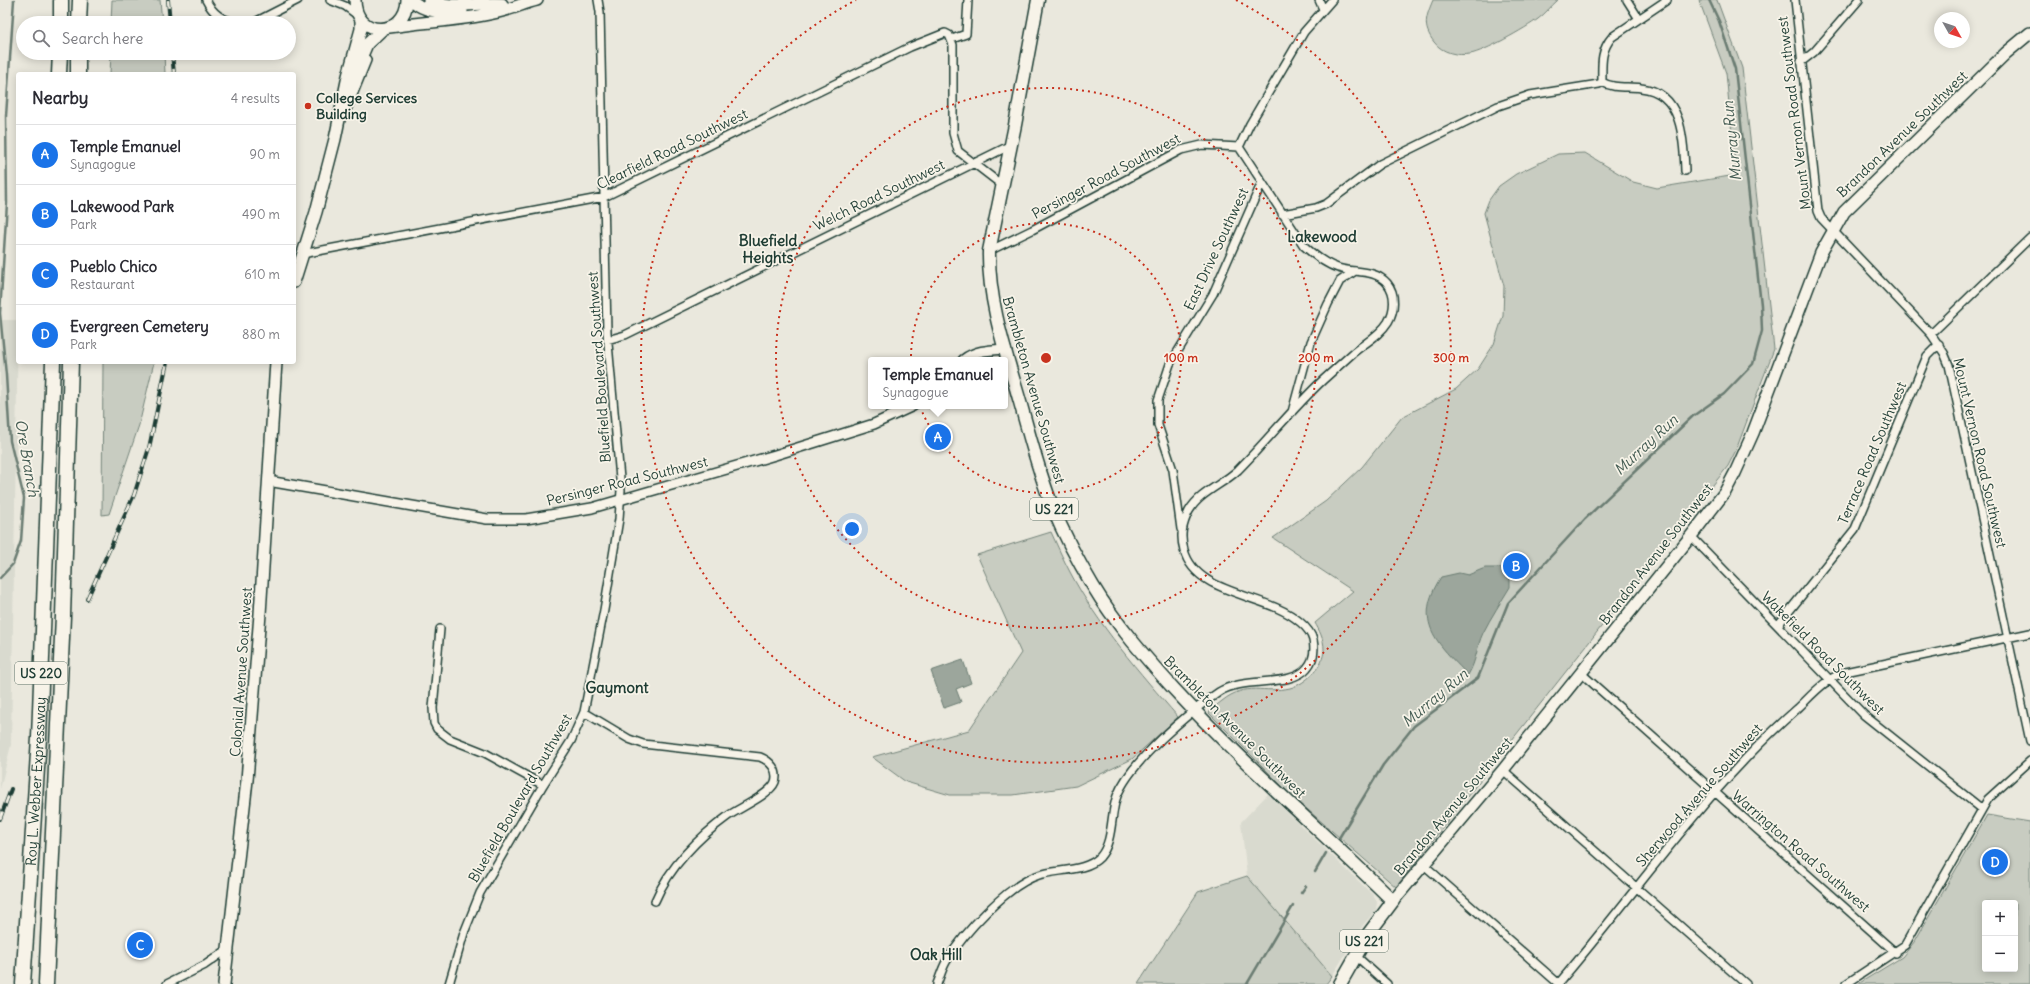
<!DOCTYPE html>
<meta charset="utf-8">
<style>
:root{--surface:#fff;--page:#f7f7f7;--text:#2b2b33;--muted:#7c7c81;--line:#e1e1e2;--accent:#1a73e8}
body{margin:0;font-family:Delius,sans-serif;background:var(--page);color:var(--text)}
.controls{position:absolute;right:12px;bottom:12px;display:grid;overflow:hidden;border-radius:4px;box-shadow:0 2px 10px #0003}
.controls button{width:36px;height:36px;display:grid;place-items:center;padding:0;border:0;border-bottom:1px solid var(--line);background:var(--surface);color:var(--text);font:20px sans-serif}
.compass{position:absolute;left:1934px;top:12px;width:36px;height:36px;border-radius:50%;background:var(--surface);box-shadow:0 2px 10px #0003;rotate:130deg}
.you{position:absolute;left:852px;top:529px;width:14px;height:14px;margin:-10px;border:3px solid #fff;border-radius:50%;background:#1a73e8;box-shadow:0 0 0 6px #1a73e833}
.badge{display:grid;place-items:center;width:26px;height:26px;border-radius:50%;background:var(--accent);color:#fff;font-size:13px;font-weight:700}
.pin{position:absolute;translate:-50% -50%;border:2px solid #fff;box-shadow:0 1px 4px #0006}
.popup{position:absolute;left:868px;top:357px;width:140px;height:52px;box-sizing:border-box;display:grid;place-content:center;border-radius:4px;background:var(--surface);filter:drop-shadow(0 1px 3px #0005);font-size:13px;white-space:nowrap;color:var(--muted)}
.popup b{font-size:15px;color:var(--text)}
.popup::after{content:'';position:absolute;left:50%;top:100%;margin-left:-8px;border:8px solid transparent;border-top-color:var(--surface)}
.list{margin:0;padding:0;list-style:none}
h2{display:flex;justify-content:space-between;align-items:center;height:52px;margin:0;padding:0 16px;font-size:17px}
h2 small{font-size:13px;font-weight:400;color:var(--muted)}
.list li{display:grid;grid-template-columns:26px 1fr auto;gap:12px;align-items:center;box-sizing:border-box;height:60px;padding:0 16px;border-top:1px solid var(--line)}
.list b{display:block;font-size:15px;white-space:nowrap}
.list p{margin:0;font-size:13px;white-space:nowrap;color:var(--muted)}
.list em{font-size:13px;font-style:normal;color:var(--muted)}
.icon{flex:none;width:22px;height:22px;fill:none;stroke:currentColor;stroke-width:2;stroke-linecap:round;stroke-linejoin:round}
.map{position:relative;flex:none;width:2030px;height:984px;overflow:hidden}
.search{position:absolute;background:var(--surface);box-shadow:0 2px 10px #0003;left:16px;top:16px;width:280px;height:44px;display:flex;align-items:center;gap:10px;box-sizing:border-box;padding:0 14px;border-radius:22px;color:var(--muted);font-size:15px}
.panel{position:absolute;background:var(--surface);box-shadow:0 2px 10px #0003;left:16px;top:72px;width:280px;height:292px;border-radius:4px}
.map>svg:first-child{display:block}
</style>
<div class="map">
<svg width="2030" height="984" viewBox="0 0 2030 984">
<rect width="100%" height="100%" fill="#eae8dd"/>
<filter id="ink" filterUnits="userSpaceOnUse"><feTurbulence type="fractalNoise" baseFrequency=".025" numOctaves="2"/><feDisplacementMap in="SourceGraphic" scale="8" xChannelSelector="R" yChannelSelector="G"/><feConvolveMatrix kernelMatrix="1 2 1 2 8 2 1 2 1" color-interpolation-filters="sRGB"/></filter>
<g filter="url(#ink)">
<path fill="#d9dacf" d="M0 320H18V327L11 745 0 789Z
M1268 794 1372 894 1377 902 1376 910 1363 925 1332 976 1247 876 1241 822Z"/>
<path fill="#c8ccc1" stroke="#74847a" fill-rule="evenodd" d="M112 0H160L162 23H111Z
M1433 0H1558C1551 6 1545 14 1538 19 1526 28 1484 52 1470 54 1458 56 1442 53 1434 42 1422 26 1426 17 1433 0Z
M1699 0H1717L1742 68 1774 349 1736 450 1728 466 1396 887 1292 796 1209 713C1212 708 1217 705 1222 701 1247 681 1264 694 1290 688 1306 684 1324 666 1324 649 1324 639 1319 630 1315 623L1353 591 1273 538 1326 501 1362 467 1402 417 1456 389 1478 369 1494 344 1503 316 1504 286 1484 213 1489 200 1499 186 1516 174 1558 154 1585 153 1633 182 1657 188 1736 175 1726 73Z
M111 53H164L165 74H110Z
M103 362H154L139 425 109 514 102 515Z
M1051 532C1057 545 1063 559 1070 572 1097 624 1140 673 1178 717L1132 759 1076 786 1013 795H950L906 782 872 757 969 730 1021 653 977 555Z
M1987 815 2030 822V984H1858L1902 957 1915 941ZM1985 903H2015V969H1985Z
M1247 876 1332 976 1326 984H1138L1198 892Z"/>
<path fill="#9ca69c" stroke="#6a7c72" d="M1485 568H1504L1510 580V587C1501 602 1491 617 1483 633 1476 648 1477 660 1468 675 1437 643 1412 622 1441 577L1459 573 1468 575Z
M963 660 971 683 956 689 961 702 944 708 931 671Z"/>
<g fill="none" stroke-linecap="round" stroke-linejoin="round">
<path stroke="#6a7c72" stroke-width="2.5" d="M0 578 13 564 21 541 24 498 10 441 6 375 0 313 7 203 6 116 14 0
M1339 838 1383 765 1414 726 1478 678 1508 603 1585 519 1693 416 1724 394 1753 364 1762 331 1761 305 1735 69 1719 21 1709 0
M1315 872 1326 853
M1301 893 1306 886
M1247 984 1293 906"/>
<defs>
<path id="minor" d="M206 0C213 14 222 20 237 23
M330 0 345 6 357 15
M1319 0 1323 9
M1627 0 1639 19
M1795 0 1818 211 1821 218 1931 334 1944 353 1949 365 2030 741
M253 23 298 0
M952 39 966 34 968 0
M1801 62 1814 52 1859 0
M1602 82C1614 89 1627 86 1641 88 1682 92 1684 139 1685 171
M1239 147 1250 124 1304 32 1332 0
M1282 214 1316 208 1326 204 1380 164 1498 106 1530 95 1599 84 1602 82C1602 65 1600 51 1612 37L1667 0
M989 251 1032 230 1181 150 1202 145 1239 147
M302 254 604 197 910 47 945 33 949 35 953 45V133L958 151 1002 185
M1931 334 2030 238
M607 340 625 335 1011 145
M1292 412 1311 342 1328 304 1340 281 1355 271
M1181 529 1173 470 1158 425V400L1170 364 1213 294 1262 182
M1691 536 1864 715 1982 809
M1778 625 1855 529 1927 356 1939 344
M440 629 433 708 434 723 437 729 450 739 485 753 543 785
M1581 673 1896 953
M584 712 629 739 643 744 760 757C770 761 779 770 775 782 770 795 739 808 728 816 699 837 669 867 655 901
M1503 770 1746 984
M1424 865 1559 984
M1355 955 1387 984
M167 984 205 965 228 949
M449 984 464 933 480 893 543 785 571 741 584 712 604 610 619 519 621 490 607 332 600 12 598 0
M937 984C940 977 942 969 946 962 963 934 1007 885 1039 875 1057 869 1086 872 1100 857 1114 841 1110 814 1117 796 1130 762 1189 712 1219 692 1244 676 1291 688 1307 668 1314 660 1315 650 1313 640 1311 632 1306 627 1300 622 1267 593 1196 596 1184 550 1180 536 1182 525 1189 511 1200 492 1222 485 1238 470 1267 441 1293 408 1323 380 1333 371 1343 362 1353 353 1365 343 1380 335 1388 322 1395 310 1396 294 1387 283 1375 269 1354 273 1338 268 1325 264 1314 255 1304 246L1239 147
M1558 984C1637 892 1706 789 1797 709 1811 696 1826 678 1845 672L2030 633
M1846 984 1905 945 1988 799 2030 761"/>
<path id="tertiary" d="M963 360C976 350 990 350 1006 349
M268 481 487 519H526L592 508 775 455 874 424 913 406"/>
<path id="secondary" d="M355 0C355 39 406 37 407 0
M412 0C424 13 445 13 462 11
M429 0C453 10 477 2 502 4
M389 27C426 21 466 21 502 11 514 8 525 3 537 0
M358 65 367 44 383 29
M346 107 365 60
M294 282 316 212 335 139 348 76 361 29V20
M1393 901 1503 770 1691 536 1725 492 1735 473 1753 433 1821 253 1844 212 2006 53 2030 33
M224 984 247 780 260 614 276 362"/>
<path id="primary" d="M1038 0 1015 125 989 251C988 302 1006 353 1020 402 1030 437 1039 474 1053 508 1064 535 1078 561 1093 586 1115 623 1145 657 1174 689 1243 764 1321 830 1393 901L1369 933 1340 984"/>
<g id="motorway">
<path d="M61 23V0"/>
<path d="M79 23 80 0"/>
<path d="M59 74 60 53"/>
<path d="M78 74V53"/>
<path id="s1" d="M23 984 39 738 53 362"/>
<path d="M46 984 63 616 71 362"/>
</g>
</defs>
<use href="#minor" stroke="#1f3d34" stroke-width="10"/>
<use href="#tertiary" stroke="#1f3d34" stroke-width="12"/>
<use href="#secondary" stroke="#1f3d34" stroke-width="14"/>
<use href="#primary" stroke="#1f3d34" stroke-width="15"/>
<use href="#motorway" stroke="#1f3d34" stroke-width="17"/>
<use href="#minor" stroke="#f7f3e8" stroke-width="7"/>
<use href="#tertiary" stroke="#f7f3e8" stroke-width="9"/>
<use href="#secondary" stroke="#f7f3e8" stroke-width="11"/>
<use href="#primary" stroke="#f7f3e8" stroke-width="12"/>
<use href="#motorway" stroke="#f7f3e8" stroke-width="14"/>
<defs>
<path id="rail" d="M168 0 170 23
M172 53 174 74
M87 599 134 495 149 448 167 362
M0 819 11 789"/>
</defs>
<use href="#rail" stroke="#1f3d34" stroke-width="4"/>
<use href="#rail" stroke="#f7f3e8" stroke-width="2.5" stroke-dasharray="8" stroke-linecap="butt"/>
</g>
</g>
<g fill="none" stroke="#c8321e" stroke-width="2" stroke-dasharray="2 4">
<circle cx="1046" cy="358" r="135"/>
<circle cx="1046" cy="358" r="270"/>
<path d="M1236 0A405 405 0 1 1 856 0"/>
</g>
<circle fill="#c8321e" stroke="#f7f3e8" stroke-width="1.5" cx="308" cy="106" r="4"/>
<g text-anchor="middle" stroke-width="3.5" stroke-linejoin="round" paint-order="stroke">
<g fill="#f7f3e8" stroke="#60746a" stroke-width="1">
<rect x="1030" y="498" width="48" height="22" rx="3"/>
<rect x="15" y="662" width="52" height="22" rx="3"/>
<rect x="1340" y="930" width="48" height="22" rx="3"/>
</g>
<g font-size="13" font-weight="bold" fill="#1f3d34">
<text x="1054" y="514">US 221</text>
<text x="41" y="678">US 220</text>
<text x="1364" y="946">US 221</text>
</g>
<g font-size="14" font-weight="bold" fill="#1f3d34" stroke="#f7f3e8" text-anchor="start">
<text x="316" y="103">College Services<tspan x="316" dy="16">Building</tspan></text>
</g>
<g font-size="14" fill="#1f3d34" stroke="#f7f3e8">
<text transform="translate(1794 113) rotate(-97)" y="5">Mount Vernon Road Southwest</text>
<text transform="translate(1902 134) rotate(-44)" y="5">Brandon Avenue Southwest</text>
<text transform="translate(672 149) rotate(-26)" y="5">Clearfield Road Southwest</text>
<text transform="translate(1106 176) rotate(-28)" y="5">Persinger Road Southwest</text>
<text transform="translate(879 195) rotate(-26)" y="5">Welch Road Southwest</text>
<text transform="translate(1216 249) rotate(-65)" y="5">East Drive Southwest</text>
<text transform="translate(599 367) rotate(-94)" y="5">Bluefield Boulevard Southwest</text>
<text transform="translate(1034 390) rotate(74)" y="5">Brambleton Avenue Southwest</text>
<text transform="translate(1872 453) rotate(-67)" y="5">Terrace Road Southwest</text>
<text transform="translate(1980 453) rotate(77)" y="5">Mount Vernon Road Southwest</text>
<text transform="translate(627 481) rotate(-14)" y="5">Persinger Road Southwest</text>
<text transform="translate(1656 554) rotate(-52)" y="5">Brandon Avenue Southwest</text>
<text transform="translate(1823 653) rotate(45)" y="5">Wakefield Road Southwest</text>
<text transform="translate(241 672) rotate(-86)" y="5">Colonial Avenue Southwest</text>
<text transform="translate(1235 727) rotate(45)" y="5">Brambleton Avenue Southwest</text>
<text dy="5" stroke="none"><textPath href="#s1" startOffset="203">Roy L. Webber Expressway</textPath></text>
<text transform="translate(1699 795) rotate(-49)" y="5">Sherwood Avenue Southwest</text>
<text transform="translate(520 798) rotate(-60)" y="5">Bluefield Boulevard Southwest</text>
<text transform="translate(1453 806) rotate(-50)" y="5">Brandon Avenue Southwest</text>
<text transform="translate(1801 851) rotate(41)" y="5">Warrington Road Southwest</text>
</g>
<g font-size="15" font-style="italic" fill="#445c53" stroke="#f7f3e8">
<text transform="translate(1732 141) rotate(-96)" y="5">Murray Run</text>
<text transform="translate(1646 445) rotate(-43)" y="5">Murray Run</text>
<text transform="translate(27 458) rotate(80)" y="5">Ore Branch</text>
<text transform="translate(1435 698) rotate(-40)" y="5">Murray Run</text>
</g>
<g font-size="15" font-weight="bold" fill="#1f3d34" stroke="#f7f3e8">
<text x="1322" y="242">Lakewood</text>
<text x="768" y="246">Bluefield<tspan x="768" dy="17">Heights</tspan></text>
<text x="617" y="693">Gaymont</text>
<text x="936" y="960">Oak Hill</text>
</g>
</g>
<circle cx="1046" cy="358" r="6" fill="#c8321e" stroke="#f7f3e8" stroke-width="2"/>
<g font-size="12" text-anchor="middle" font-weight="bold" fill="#c8321e" stroke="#f7f3e8" stroke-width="3.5" stroke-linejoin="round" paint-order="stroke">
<text x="1181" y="362">100 m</text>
<text x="1316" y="362">200 m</text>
<text x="1451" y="362">300 m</text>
</g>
</svg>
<div class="controls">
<button>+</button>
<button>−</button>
</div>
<svg class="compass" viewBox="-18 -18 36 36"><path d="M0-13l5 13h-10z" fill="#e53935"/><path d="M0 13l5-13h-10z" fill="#7c7c81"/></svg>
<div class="you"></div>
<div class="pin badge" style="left:938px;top:437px">A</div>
<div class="popup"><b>Temple Emanuel</b>Synagogue</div>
<div class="pin badge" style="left:1516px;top:566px">B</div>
<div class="pin badge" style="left:140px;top:945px">C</div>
<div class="pin badge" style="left:1995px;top:862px">D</div>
<div class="search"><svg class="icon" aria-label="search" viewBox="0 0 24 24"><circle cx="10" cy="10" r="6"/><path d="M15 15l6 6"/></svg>Search here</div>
<section class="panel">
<h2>Nearby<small>4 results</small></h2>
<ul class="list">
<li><span class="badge">A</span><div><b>Temple Emanuel</b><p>Synagogue</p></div><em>90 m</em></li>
<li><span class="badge">B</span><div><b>Lakewood Park</b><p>Park</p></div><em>490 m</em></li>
<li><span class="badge">C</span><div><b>Pueblo Chico</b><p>Restaurant</p></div><em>610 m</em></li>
<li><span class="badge">D</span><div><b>Evergreen Cemetery</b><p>Park</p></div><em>880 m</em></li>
</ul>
</section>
</div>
